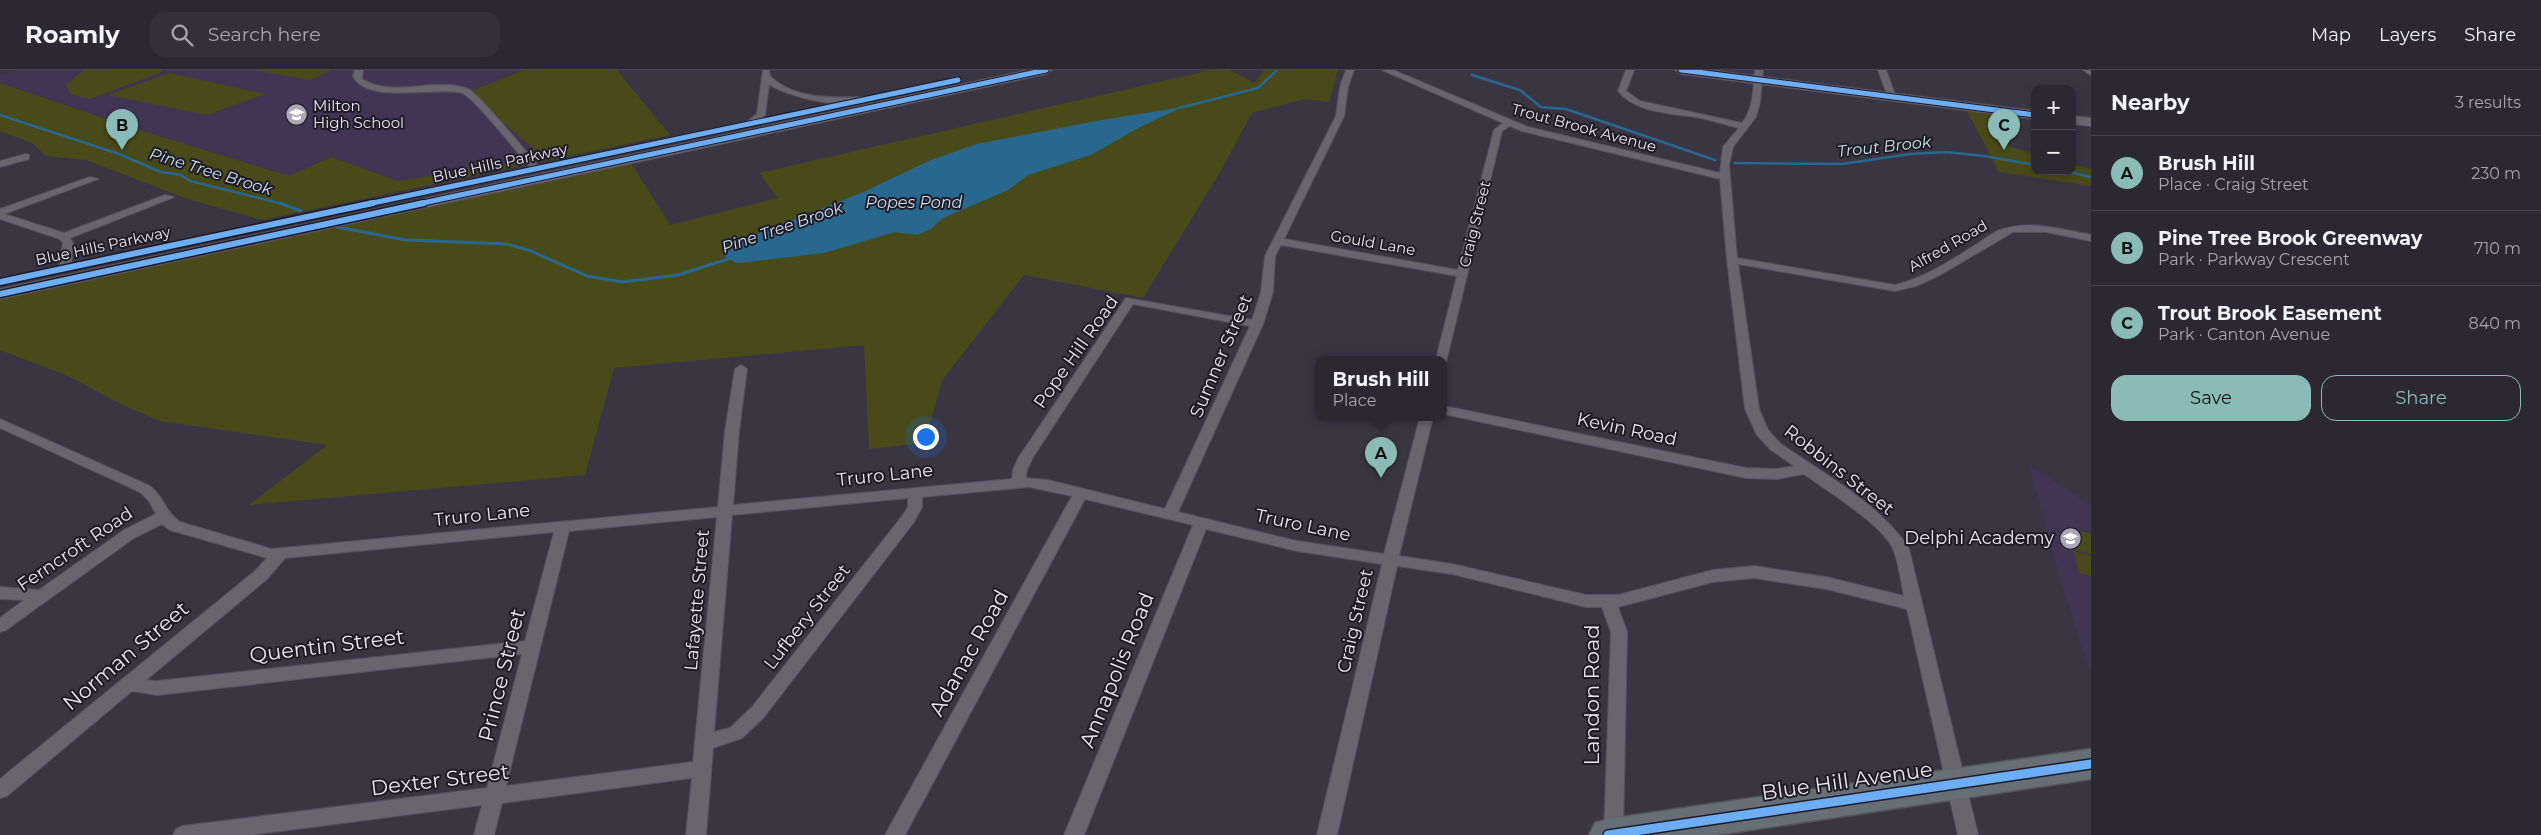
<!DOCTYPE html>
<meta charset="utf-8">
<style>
:root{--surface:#2c2832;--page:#34303a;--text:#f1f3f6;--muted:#a6a6ac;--line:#48444d;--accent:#8bbbb9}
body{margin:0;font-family:Montserrat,sans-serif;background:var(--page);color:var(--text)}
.controls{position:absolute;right:15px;top:15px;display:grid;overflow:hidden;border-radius:10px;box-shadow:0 2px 8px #0003}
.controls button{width:45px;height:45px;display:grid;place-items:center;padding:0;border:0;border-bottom:1px solid var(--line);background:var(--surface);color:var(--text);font:25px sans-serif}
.you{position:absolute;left:925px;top:366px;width:18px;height:18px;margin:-12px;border:4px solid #fff;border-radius:50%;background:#1a73e8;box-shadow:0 0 0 8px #1a73e833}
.badge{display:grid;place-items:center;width:32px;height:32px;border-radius:50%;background:var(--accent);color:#111;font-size:16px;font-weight:700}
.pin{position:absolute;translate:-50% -41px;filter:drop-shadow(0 1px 2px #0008)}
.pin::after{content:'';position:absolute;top:26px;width:18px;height:15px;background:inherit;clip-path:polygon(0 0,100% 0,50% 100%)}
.popup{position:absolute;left:1315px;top:286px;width:132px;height:65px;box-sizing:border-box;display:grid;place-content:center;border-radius:10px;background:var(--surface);filter:drop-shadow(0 1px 4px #0005);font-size:16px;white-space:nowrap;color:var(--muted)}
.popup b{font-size:19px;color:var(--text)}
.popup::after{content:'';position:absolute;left:50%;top:100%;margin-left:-10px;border:10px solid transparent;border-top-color:var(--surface)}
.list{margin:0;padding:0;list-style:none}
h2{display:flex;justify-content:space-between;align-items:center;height:65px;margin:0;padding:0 20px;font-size:21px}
h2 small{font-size:16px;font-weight:400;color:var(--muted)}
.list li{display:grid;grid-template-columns:32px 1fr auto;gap:15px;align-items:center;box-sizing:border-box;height:75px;padding:0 20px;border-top:1px solid var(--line)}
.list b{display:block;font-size:19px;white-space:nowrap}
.list p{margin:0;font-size:16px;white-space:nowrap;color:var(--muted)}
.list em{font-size:16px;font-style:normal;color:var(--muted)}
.actions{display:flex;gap:10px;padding:15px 20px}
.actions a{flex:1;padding:11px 0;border:1px solid var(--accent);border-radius:15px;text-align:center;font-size:18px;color:var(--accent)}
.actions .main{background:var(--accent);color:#111}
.icon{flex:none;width:28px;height:28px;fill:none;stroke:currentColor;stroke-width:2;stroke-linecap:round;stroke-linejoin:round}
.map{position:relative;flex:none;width:2091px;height:765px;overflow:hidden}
header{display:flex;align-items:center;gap:30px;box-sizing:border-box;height:70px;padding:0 25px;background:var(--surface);border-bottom:1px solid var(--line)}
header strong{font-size:24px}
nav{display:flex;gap:28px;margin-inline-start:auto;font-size:18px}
.search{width:350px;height:45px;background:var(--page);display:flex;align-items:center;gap:12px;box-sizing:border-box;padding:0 18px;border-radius:15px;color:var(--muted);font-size:19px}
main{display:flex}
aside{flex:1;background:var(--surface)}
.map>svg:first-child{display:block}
</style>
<header>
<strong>Roamly</strong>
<div class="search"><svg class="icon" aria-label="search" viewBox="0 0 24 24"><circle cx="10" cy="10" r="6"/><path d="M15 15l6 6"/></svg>Search here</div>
<nav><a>Map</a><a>Layers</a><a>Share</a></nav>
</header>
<main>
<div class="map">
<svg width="2091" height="765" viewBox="0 0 2091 765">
<rect width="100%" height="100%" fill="#3a3543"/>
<path fill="#403553" d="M17 0H524L469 22 544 87 398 111 331 87 289 106 133 58 0 13V6Z
M2029 395 2091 435V605L2058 501Z"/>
<path fill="#494a19" d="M84 0H161L162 2 90 29 70 24 66 14Z
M253 0H332L310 10Z
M524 0H617L670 65 262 150 188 129 86 90 46 86 32 73 0 61V13L133 58 289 106 331 87 398 111 543 87 468 22Z
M1211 0H1230L1254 13 1264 0H1338L1329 32 1305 29 1252 43 1219 104 1143 228 1024 205 943 309 924 373 869 379 864 275 614 298 585 405 249 435 327 375 160 351 125 336 68 306 0 280V229L631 93 670 155 778 128 759 103Z
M169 3 265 24 207 45 108 25Z
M1966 39 1989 42 2007 76 2035 84V101H2072V94L2091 99V116L1999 102Z
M2068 458 2091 464V484L2073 479Z
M2074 481 2091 486V506L2079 503Z"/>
<path fill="#28688f" d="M1183 37 1140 57 1091 85 1028 105 1008 120 941 149 931 159 917 165 895 162 824 183 748 192 736 193 725 187 727 182 747 168 861 123 931 90 977 74 1096 51Z"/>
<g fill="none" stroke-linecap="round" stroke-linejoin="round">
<path stroke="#28688f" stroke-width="2.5" d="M1472 5 1520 20 1541 37 1566 39 1715 90
M1179 38 1258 18 1277 0
M0 45 119 84 161 102 181 105 190 111 283 134
M1735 93 1842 94 1910 84 1946 82 1984 86 2035 95
M2065 101 2091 107"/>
<path stroke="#28688f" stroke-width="3" d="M280 133 301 141
M337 157 406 170 507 174 531 181 587 206 622 212 678 205 731 188"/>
<defs>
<path id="street" d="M355 0H363L362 9C395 29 434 6 468 19 477 22 532 88 540 99L532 101 524 90C515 79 471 25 462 23 435 16 367 35 353 6Z
M763 0H769L770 6C793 29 831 28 862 27L866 30C851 42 784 26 769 14L765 45 754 55H748V51L757 44Z
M1346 0H1354L1348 17 1344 46 1284 169 1458 200 1494 60 1503 53 1382 0H1393L1528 57 1720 103 1723 77 1739 58C1726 55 1714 51 1701 48 1674 43 1636 44 1618 21L1626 0H1634L1626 21 1640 31 1742 53C1754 39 1753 18 1755 0H1763L1760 32 1756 47 1733 77 1729 95 1737 188 1895 215C1932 206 1965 181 1997 161 2029 149 2059 159 2091 165V171L2046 162H2013L1940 205 1916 216 1895 221 1738 194 1759 339 1768 360 1781 374C1821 402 1884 437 1909 479L1978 765H1958L1907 539 1826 519 1754 508 1713 512 1618 537 1627 562 1623 764 1604 765 1611 562 1602 537H1586L1452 504 1397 496 1337 765H1317L1382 494 1297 481 1206 459 1084 765H1064L1193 455 1085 429 905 765H885L1072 426 1029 417 922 427V437L914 452 764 647 742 668 713 678 706 765H686L692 708 502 733 494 765H474L482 735 250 765H173L176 759 183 756 487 718 522 584 157 625 132 621 7 726 0 728V709L255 501 267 488 170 460 162 454 134 468 6 560 0 562V548L24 530 0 529V517L39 520 124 460 156 444 149 431 140 422 0 358V349L150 416C163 426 166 443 180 452L272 479 718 437 725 361 735 299 741 295 747 299 739 361 733 435 1012 409 1013 400 1019 387 1126 228 1252 250 1261 222 1265 186 1336 46 1340 17ZM1510 56 1522 61 1720 109 1727 190 1745 339 1757 365 1771 380 1794 396 1777 399 1746 398 1444 336V344L1746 408 1777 409 1804 404C1827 421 1884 455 1894 481 1899 495 1901 512 1904 526L1826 507 1754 496 1713 500 1618 525H1586L1452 494 1399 486 1433 347H1420L1384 484 1297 471 1178 442 1263 254 1273 222 1275 186 1281 175 1457 206 1436 289 1446 292 1502 61ZM1133 234 1250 256 1165 439 1048 410 1026 408 1027 400 1033 387ZM908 428V437L903 445 752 637 730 658 714 662 732 445ZM717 447 693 692 506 716 569 461ZM554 462 525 571 157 611 146 610 267 509 285 488Z
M1878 0H1886L1896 27 1895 29 1888 27Z
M2083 0H2091V5Z
M26 84 29 85V89L0 97V91Z
M90 107 98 109 4 144 64 163 165 125 174 127 70 168 73 173 71 198 65 201 59 198 63 173 60 169 0 149V139Z"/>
<path id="secondary" d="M1029 0H1052L1046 4 0 229V219Z
M1675 0H1709L2035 41V49L1681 4Z
M2072 46 2091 48V56L2072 54Z"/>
<path id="highway" d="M2091 679V709L1717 765H1589L1595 753 1608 749Z"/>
</defs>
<use href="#street" stroke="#56515e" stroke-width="2"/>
<use href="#secondary" stroke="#56515e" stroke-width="2"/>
<use href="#highway" stroke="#56515e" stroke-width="3"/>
<use href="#street" fill="#69656f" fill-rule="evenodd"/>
<use href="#secondary" fill="#69656f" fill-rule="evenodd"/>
<use href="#highway" fill="#666e77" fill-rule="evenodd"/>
<defs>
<path id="cycleway-far2" d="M1681 0 2035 45
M368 134 958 10
M418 134 1046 0"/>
<path id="cycleway-far1" d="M0 212 373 133
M0 224 424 133"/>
<path id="cycleway" d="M1608 765 2091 694"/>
</defs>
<use href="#cycleway-far2" stroke="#1e1a26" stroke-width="7"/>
<use href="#cycleway-far1" stroke="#1e1a26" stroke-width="9"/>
<use href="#cycleway" stroke="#1e1a26" stroke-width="12"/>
<use href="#cycleway-far2" stroke="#6dadf4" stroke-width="5"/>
<use href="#cycleway-far1" stroke="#6dadf4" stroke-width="6"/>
<use href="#cycleway" stroke="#6dadf4" stroke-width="9"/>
</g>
<defs>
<symbol id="school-disc" viewBox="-11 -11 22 22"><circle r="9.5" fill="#aca7b6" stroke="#1e1a26"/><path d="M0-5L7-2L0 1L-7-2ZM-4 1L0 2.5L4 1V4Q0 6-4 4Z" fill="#fff"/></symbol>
</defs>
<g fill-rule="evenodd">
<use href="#school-disc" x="284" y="32" width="25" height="25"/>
<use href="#school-disc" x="2058" y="456" width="25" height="25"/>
</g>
<g text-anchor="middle" stroke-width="4" stroke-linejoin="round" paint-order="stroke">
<g font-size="15" fill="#e9e4f4" stroke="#1e1a26" text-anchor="start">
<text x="313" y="41">Milton<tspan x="313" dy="17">High School</tspan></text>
</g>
<g font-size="15" fill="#e9e4f4" stroke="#1e1a26">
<text transform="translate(1584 58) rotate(15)" y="5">Trout Brook Avenue</text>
<text transform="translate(500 93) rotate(-12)" y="5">Blue Hills Parkway</text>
<text transform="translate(1475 154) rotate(-76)" y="5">Craig Street</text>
<text transform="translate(1373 173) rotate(10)" y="5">Gould Lane</text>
<text transform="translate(103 176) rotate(-12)" y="5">Blue Hills Parkway</text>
<text transform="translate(1948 176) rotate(-30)" y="5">Alfred Road</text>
</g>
<g font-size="16" font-style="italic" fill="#cbe0ee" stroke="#1e1a26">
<text transform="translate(1884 76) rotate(-6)" y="6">Trout Brook</text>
<text transform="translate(211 101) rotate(17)" y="6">Pine Tree Brook</text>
<text x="914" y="138">Popes Pond</text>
<text transform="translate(782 157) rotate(-19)" y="6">Pine Tree Brook</text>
</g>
<g font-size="18" fill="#e9e4f4" stroke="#1e1a26">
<text transform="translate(1076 282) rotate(-55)" y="6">Pope Hill Road</text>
<text transform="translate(1221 286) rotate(-67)" y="6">Sumner Street</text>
<text transform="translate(1627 359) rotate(12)" y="6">Kevin Road</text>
<text transform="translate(1839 400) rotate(38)" y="6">Robbins Street</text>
<text transform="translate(885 405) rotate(-6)" y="6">Truro Lane</text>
<text transform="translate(482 445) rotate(-6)" y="6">Truro Lane</text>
<text transform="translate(1303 455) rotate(12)" y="6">Truro Lane</text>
<text transform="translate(75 479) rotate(-34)" y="6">Ferncroft Road</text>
<text transform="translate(697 530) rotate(-85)" y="6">Lafayette Street</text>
<text transform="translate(807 547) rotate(-52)" y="6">Lufbery Street</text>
<text transform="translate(1355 551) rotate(-77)" y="6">Craig Street</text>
</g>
<g font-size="18" fill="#e9e4f4" stroke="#1e1a26" text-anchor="end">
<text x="2054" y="474">Delphi Academy</text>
</g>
<g font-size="21" fill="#e9e4f4" stroke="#1e1a26">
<text transform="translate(327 576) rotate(-7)" y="7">Quentin Street</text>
<text transform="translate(969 583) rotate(-61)" y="7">Adanac Road</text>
<text transform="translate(126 586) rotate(-40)" y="7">Norman Street</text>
<text transform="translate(1117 600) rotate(-68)" y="7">Annapolis Road</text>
<text transform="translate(502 605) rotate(-76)" y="7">Prince Street</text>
<text transform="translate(1592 625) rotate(-90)" y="7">Landon Road</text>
<text transform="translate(440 710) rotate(-7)" y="7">Dexter Street</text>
<text transform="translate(1847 711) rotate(-8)" y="7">Blue Hill Avenue</text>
</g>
</g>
</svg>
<div class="controls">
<button>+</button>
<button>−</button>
</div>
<div class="you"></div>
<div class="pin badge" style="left:1381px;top:408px">A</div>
<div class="popup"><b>Brush Hill</b>Place</div>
<div class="pin badge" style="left:122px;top:80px">B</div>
<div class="pin badge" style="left:2004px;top:80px">C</div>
</div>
<aside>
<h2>Nearby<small>3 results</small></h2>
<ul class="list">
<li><span class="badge">A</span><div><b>Brush Hill</b><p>Place · Craig Street</p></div><em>230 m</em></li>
<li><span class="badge">B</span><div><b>Pine Tree Brook Greenway</b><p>Park · Parkway Crescent</p></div><em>710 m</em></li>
<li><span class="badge">C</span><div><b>Trout Brook Easement</b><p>Park · Canton Avenue</p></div><em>840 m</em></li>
</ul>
<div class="actions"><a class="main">Save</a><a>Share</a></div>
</aside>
</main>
